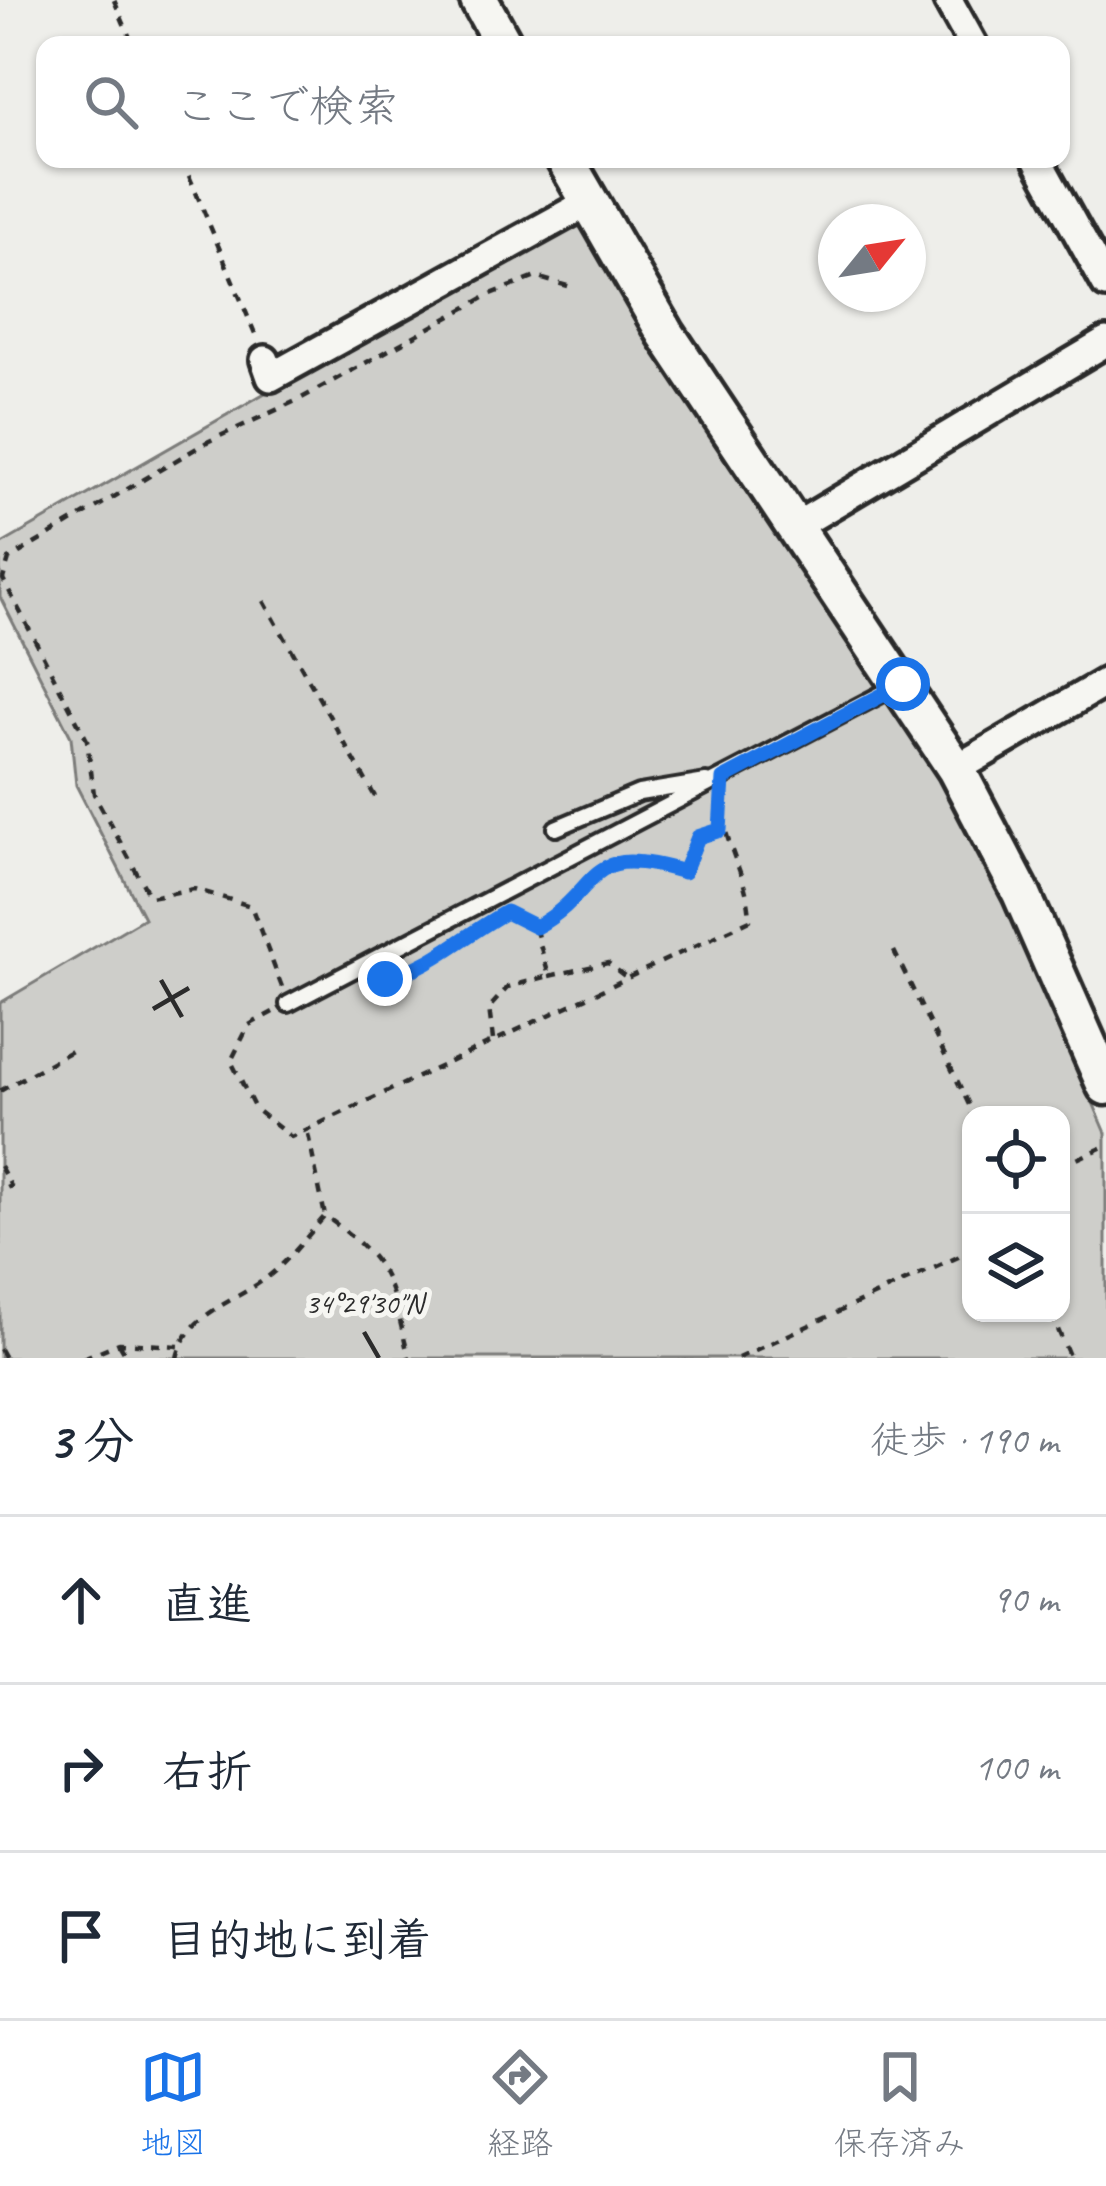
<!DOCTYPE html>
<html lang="ja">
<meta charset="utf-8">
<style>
:root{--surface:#fff;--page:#f6f6f7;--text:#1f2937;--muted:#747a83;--line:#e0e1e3;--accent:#1a73e8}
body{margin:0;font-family:Caveat,"Klee One",sans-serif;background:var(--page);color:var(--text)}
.controls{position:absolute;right:36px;bottom:36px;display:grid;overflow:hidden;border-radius:24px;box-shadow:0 3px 9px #0004}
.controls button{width:108px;height:108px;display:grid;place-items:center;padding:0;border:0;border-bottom:3px solid var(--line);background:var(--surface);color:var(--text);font:60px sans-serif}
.compass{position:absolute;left:818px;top:204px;width:108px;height:108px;border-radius:50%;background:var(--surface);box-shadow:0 3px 9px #0004;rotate:60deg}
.stop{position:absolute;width:36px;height:36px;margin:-27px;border:9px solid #1a73e8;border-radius:50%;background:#fff}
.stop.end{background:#1a73e8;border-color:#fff;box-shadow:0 3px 12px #0008}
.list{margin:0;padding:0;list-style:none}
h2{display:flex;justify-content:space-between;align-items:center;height:156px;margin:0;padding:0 48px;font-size:51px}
h2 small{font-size:39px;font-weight:400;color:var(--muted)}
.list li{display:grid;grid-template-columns:78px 1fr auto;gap:36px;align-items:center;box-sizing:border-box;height:168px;padding:0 48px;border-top:3px solid var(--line)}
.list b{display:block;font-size:45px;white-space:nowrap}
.list em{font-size:39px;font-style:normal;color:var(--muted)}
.icon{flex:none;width:66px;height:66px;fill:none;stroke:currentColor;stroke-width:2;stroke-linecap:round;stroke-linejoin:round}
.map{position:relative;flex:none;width:1106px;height:1358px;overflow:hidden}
.search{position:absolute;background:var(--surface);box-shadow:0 3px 9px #0004;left:36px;right:36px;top:36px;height:132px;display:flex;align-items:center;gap:30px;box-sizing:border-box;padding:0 42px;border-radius:24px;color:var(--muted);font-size:45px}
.sheet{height:660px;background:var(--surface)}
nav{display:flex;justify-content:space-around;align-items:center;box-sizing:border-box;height:168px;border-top:3px solid var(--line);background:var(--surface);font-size:33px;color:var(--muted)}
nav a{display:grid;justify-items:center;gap:6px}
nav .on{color:var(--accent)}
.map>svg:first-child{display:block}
</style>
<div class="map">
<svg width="1106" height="1358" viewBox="0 0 1106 1358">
<rect width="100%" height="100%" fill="#eeeeea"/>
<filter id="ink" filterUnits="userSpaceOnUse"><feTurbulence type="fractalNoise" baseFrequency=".00833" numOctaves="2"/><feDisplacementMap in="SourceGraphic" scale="24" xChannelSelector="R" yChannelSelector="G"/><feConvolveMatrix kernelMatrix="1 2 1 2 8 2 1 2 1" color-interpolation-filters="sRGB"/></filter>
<g filter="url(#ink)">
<path fill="#cececa" stroke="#7c7c7a" stroke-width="3" fill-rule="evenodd" d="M584 210 891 688 1002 890 1106 1133V1358H0V1003L144 918 76 785 71 737 0 597V545ZM971 1115H1061V1313H971Z"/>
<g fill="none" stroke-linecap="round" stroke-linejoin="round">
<defs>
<path id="lane" d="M556 828 639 793 706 782
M288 1004 895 687"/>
<path id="street" d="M948 0 973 45
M1037 159 1106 284
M265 360 271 377 589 202
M793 528 1106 342
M956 769 1106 682"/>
<path id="secondary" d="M479 0 504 45
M565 159 666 334 956 769 1021 893 1106 1086"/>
</defs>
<use href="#lane" stroke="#2b2b2b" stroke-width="22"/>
<use href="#street" stroke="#2b2b2b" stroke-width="36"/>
<use href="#secondary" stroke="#2b2b2b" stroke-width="45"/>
<path stroke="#2b2b2b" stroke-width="4.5" stroke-dasharray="9 9" stroke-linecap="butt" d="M114 0 133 45
M182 159 256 336
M264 601 378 802
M506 913 535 927C606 888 581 841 684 872L698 837 720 830
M894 951 974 1115
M549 976 608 963 627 978
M375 979 415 972 454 941
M282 987 251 906 194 889 150 897 94 794 87 740 3 579 9 559 207 442 298 400 491 294 536 277 571 287
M273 1012 249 1025 231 1061 255 1109 291 1137 750 920C749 874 720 843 722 797
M493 1040 489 1008 508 987 549 976 535 927
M0 1091 78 1047
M308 1134 325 1216
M0 1166 11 1186 0 1192
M1061 1166 1106 1146
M1051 1313 1070 1358
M119 1343 128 1358
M0 1349 5 1358
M83 1358 119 1343 180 1346
M177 1358C187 1313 234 1303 266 1278 288 1262 307 1236 325 1216 392 1263 390 1282 409 1358
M738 1358 971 1251"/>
<use href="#lane" stroke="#f6f6f2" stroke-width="14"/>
<use href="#street" stroke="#f6f6f2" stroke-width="27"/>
<use href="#secondary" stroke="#f6f6f2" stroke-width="36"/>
</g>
</g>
<g fill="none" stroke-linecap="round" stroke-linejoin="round" filter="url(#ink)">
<path stroke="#1a73e8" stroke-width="15" d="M385 979C429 969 466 934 506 912L536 927C606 888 580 841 684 872L698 837 720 830 723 779 903 684"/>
</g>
<path fill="none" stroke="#2b2b2b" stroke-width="4.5" d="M161 980 182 1017M153 1009 189 988M364 1332 379 1358"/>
<g font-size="30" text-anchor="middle" fill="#2b2b2b" stroke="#f6f6f2" stroke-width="10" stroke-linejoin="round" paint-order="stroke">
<text x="364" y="1313">34°29'30"N</text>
</g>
</svg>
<div class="controls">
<button><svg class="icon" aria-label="locate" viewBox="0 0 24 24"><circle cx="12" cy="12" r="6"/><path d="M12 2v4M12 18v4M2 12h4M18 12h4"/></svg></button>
<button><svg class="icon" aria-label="layers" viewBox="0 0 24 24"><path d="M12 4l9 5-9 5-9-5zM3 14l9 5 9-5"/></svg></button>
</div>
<svg class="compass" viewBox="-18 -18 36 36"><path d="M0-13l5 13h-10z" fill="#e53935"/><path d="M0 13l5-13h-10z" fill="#747a83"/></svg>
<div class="stop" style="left:903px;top:684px"></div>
<div class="stop end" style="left:385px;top:979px"></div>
<div class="search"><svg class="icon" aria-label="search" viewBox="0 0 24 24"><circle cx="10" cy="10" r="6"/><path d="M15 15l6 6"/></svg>ここで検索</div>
</div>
<section class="sheet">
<h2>3 分<small>徒歩 · 190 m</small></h2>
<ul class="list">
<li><svg class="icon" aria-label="ahead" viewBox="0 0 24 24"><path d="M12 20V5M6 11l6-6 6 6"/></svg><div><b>直進</b></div><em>90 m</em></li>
<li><svg class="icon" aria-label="right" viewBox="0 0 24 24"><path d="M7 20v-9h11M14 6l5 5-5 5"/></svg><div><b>右折</b></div><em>100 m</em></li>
<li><svg class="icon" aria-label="arrive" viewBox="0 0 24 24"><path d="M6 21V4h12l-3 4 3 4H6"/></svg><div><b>目的地に到着</b></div></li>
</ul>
</section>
<nav>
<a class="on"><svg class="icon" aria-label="map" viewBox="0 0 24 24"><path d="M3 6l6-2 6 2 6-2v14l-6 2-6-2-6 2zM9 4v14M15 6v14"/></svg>地図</a>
<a><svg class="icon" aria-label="directions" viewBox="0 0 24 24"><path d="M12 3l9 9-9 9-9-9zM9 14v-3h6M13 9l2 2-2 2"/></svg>経路</a>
<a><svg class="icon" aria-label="saved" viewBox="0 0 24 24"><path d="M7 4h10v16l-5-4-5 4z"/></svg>保存済み</a>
</nav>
